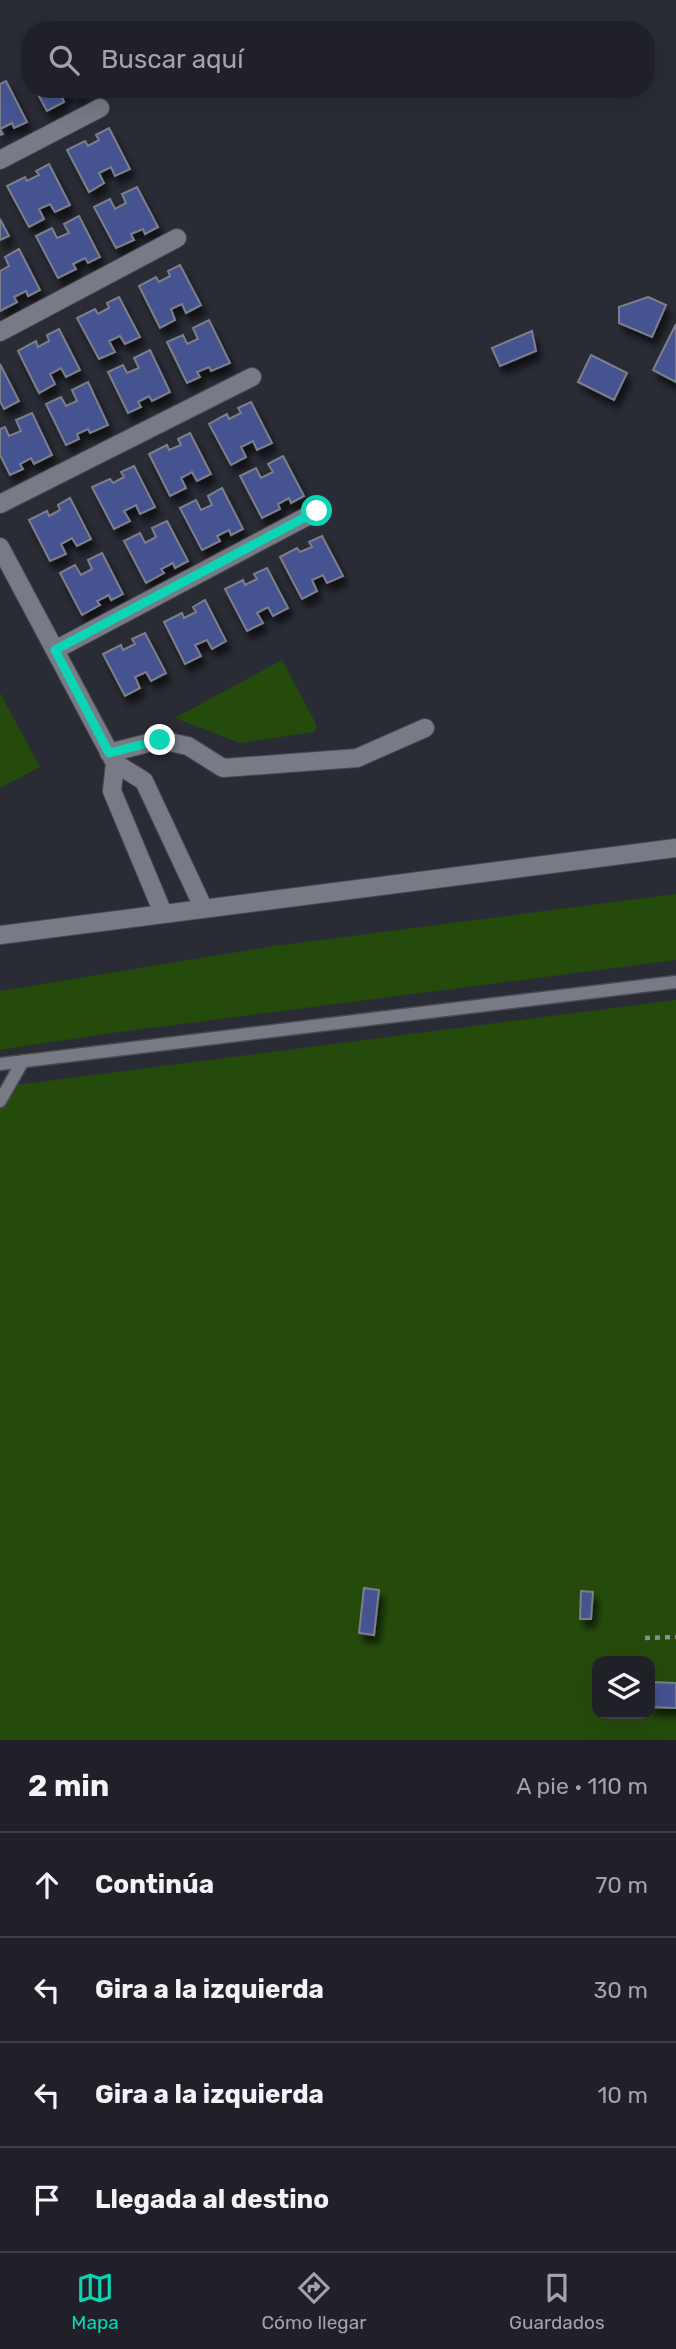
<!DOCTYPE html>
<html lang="es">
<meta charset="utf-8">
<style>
:root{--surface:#202128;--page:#2d2e34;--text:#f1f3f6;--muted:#a2a3a8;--line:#3d3e45;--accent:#0cd5b5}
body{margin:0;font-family:Rubik,sans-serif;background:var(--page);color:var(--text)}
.controls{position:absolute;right:21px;bottom:21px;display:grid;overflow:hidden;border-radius:14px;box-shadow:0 7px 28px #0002}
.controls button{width:63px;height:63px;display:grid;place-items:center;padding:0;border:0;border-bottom:2px solid var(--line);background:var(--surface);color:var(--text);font:35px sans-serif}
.stop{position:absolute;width:21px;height:21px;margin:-16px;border:5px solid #0cd5b5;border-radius:50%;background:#fff}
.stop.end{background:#0cd5b5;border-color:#fff;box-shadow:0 2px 7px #0008}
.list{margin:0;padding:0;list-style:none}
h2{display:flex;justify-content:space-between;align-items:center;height:91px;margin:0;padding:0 28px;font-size:30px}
h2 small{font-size:23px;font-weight:400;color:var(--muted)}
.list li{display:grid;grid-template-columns:46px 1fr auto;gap:21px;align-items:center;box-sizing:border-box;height:105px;padding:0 28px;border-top:2px solid var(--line)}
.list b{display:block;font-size:26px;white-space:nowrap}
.list em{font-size:23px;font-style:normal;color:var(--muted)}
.icon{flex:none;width:38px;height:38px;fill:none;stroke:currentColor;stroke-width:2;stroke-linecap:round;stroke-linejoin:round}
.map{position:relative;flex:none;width:676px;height:1740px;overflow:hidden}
.search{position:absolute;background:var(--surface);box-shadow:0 7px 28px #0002;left:21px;right:21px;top:21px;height:77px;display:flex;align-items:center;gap:18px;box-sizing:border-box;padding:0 24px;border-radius:28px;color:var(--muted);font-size:26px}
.sheet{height:511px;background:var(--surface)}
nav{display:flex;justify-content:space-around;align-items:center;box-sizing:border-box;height:98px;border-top:2px solid var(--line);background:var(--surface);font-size:19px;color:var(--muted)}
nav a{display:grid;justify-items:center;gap:4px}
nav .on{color:var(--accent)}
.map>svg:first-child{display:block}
</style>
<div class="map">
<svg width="676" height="1740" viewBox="0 0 676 1740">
<defs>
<filter id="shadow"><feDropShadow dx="4.5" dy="8" stdDeviation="3.5" flood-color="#0009"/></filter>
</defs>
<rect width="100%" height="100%" fill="#2a2c35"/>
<path fill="#244b0c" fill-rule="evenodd" d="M282 660 316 724V729L313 732 240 743 175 718Z
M0 693 40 767 0 788Z
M676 894V960L104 1034 0 1050V991L275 946Z
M676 1000V1683L650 1682V1661H597V1714H650V1707L676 1708V1740H0V1087ZM364 1588 379 1590 374 1635 359 1633Z"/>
<path fill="#455290" stroke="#7c7f8a" stroke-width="2" filter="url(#shadow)" d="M6 81 27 122 14 128 12 123 0 129 3 134 0 135V84Z
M35 89H88V90L76 97 74 91 62 97 64 102 47 111Z
M109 128 130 169 115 176 111 167 99 173 104 183 89 192 67 150 85 141 88 146 99 140 96 135Z
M49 164 70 205 55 212 50 204 39 209 44 219 29 227 7 186 25 177 27 181 39 175 36 171Z
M137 187 158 227 145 234 143 229 131 234 134 240 116 248 94 207 110 199 115 209 126 203 122 194Z
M79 216 100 257 88 263 85 258 73 264 76 269 58 278 36 236 52 228 57 238 69 233 64 224Z
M0 219 9 236 0 240Z
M19 249 40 290 28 296 26 291 14 297 17 302 0 311V271L9 266 5 257Z
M180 265 201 305 186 313 182 304 171 309 175 320 160 328 139 286 156 277 159 282 170 276 168 271Z
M119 297 140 337 125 344 120 336 109 341 115 352 99 359 77 318 95 309 98 314 109 308 107 303Z
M648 297 666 305 652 337 619 323V307Z
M209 320 230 363 211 371 209 367 197 372 200 377 187 383 167 342 183 335 187 344 198 339 193 328Z
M676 324V382L653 370Z
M59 329 80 370 66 377 61 368 50 374 55 384 39 393 18 351 36 341 38 347 49 341 47 335Z
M532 331 536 351 500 366 492 348Z
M150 350 170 392 152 401 149 396 138 402 141 407 128 413 108 372 123 365 127 373 139 368 134 358Z
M591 355 627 373 614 400 578 382Z
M0 364 19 401 4 409 0 401Z
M88 382 108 425 90 433 88 429 77 434 79 439 66 445 46 404 61 397 66 406 77 401 72 390Z
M251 402 272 443 257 450 253 441 241 447 246 457 231 465 209 424 227 414 229 419 241 413 238 408Z
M32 413 52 455 34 464 31 458 20 464 23 469 10 475 0 455V429L5 427 9 436 21 431 16 420Z
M190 433 211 474 197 481 192 472 181 478 186 488 170 496 149 454 167 445 169 450 181 445 178 439Z
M283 456 304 496 291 503 289 498 278 504 280 509 262 518 240 476 256 468 261 478 273 472 268 464Z
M134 466 155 507 140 514 136 505 124 511 130 521 114 529 92 487 110 479 113 483 124 477 121 472Z
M222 488 243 529 231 535 229 530 217 536 220 541 202 550 180 508 196 500 201 510 212 505 208 496Z
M70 498 91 539 77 546 72 538 61 544 66 554 50 561 29 520 47 511 49 516 60 510 58 505Z
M167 521 188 561 175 568 173 563 161 569 164 573 146 583 124 541 140 533 145 543 156 537 152 528Z
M322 536 343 576 327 583 323 575 312 580 317 591 302 599 280 557 297 548 300 552 312 547 309 542Z
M102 553 123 594 111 600 109 595 97 601 100 605 82 615 60 573 75 565 81 575 92 569 88 560Z
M267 568 288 608 273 616 268 607 257 613 263 623 247 631 225 589 243 580 245 585 257 579 254 574Z
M205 600 226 641 212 649 207 640 195 645 201 656 185 664 164 622 182 613 184 618 196 612 193 607Z
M145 633 166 673 151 681 146 672 135 677 140 688 125 696 103 654 121 645 123 650 135 644 132 639Z
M364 1588 379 1590 374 1635 359 1633Z
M581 1591 593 1592 591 1619H580Z
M650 1682 676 1683V1708L650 1707Z"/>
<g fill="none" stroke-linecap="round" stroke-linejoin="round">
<defs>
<path id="lane" d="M0 1064 676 982
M0 1101 23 1061"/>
<path id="street" d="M0 160 100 108
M0 332 177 238
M0 504 252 377
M0 547 115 763 144 781 203 907
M55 650 317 511
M109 753 160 740 188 746 223 768 357 758 425 728
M115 763 112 791 163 913"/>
<path id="secondary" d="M0 935 676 848"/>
</defs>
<use href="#lane" stroke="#494b52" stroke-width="15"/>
<use href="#street" stroke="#494b52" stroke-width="20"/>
<use href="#secondary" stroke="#494b52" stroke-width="20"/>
<path stroke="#8a8c93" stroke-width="4.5" stroke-dasharray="5 5" stroke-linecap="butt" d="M645 1638 676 1637"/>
<use href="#lane" stroke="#787b86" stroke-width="12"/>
<use href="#street" stroke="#787b86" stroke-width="18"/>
<use href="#secondary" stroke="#787b86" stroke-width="18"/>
</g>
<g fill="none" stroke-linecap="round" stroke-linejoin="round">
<path stroke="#0cd5b5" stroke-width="9" d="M160 740 109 753 55 650 317 511"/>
</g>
</svg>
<div class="controls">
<button><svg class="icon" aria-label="layers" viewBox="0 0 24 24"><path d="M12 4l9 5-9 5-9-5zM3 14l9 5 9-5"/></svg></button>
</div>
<div class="stop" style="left:317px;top:511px"></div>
<div class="stop end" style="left:160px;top:740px"></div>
<div class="search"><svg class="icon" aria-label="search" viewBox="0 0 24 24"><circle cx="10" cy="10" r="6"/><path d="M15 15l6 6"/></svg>Buscar aquí</div>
</div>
<section class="sheet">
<h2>2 min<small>A pie · 110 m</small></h2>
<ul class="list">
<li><svg class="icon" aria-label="ahead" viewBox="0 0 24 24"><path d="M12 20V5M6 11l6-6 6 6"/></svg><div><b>Continúa</b></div><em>70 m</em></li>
<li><svg class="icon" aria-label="left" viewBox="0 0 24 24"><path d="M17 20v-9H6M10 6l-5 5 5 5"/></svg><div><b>Gira a la izquierda</b></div><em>30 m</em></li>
<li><svg class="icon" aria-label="left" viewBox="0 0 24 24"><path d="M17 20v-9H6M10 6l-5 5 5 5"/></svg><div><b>Gira a la izquierda</b></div><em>10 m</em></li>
<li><svg class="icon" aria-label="arrive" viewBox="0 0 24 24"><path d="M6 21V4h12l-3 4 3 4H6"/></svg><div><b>Llegada al destino</b></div></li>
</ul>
</section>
<nav>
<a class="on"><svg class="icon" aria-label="map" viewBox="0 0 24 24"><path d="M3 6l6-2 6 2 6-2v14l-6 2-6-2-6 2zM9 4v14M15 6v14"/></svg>Mapa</a>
<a><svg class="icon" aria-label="directions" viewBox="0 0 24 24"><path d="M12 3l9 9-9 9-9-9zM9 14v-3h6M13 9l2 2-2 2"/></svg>Cómo llegar</a>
<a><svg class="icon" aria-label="saved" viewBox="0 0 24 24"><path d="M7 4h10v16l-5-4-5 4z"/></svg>Guardados</a>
</nav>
